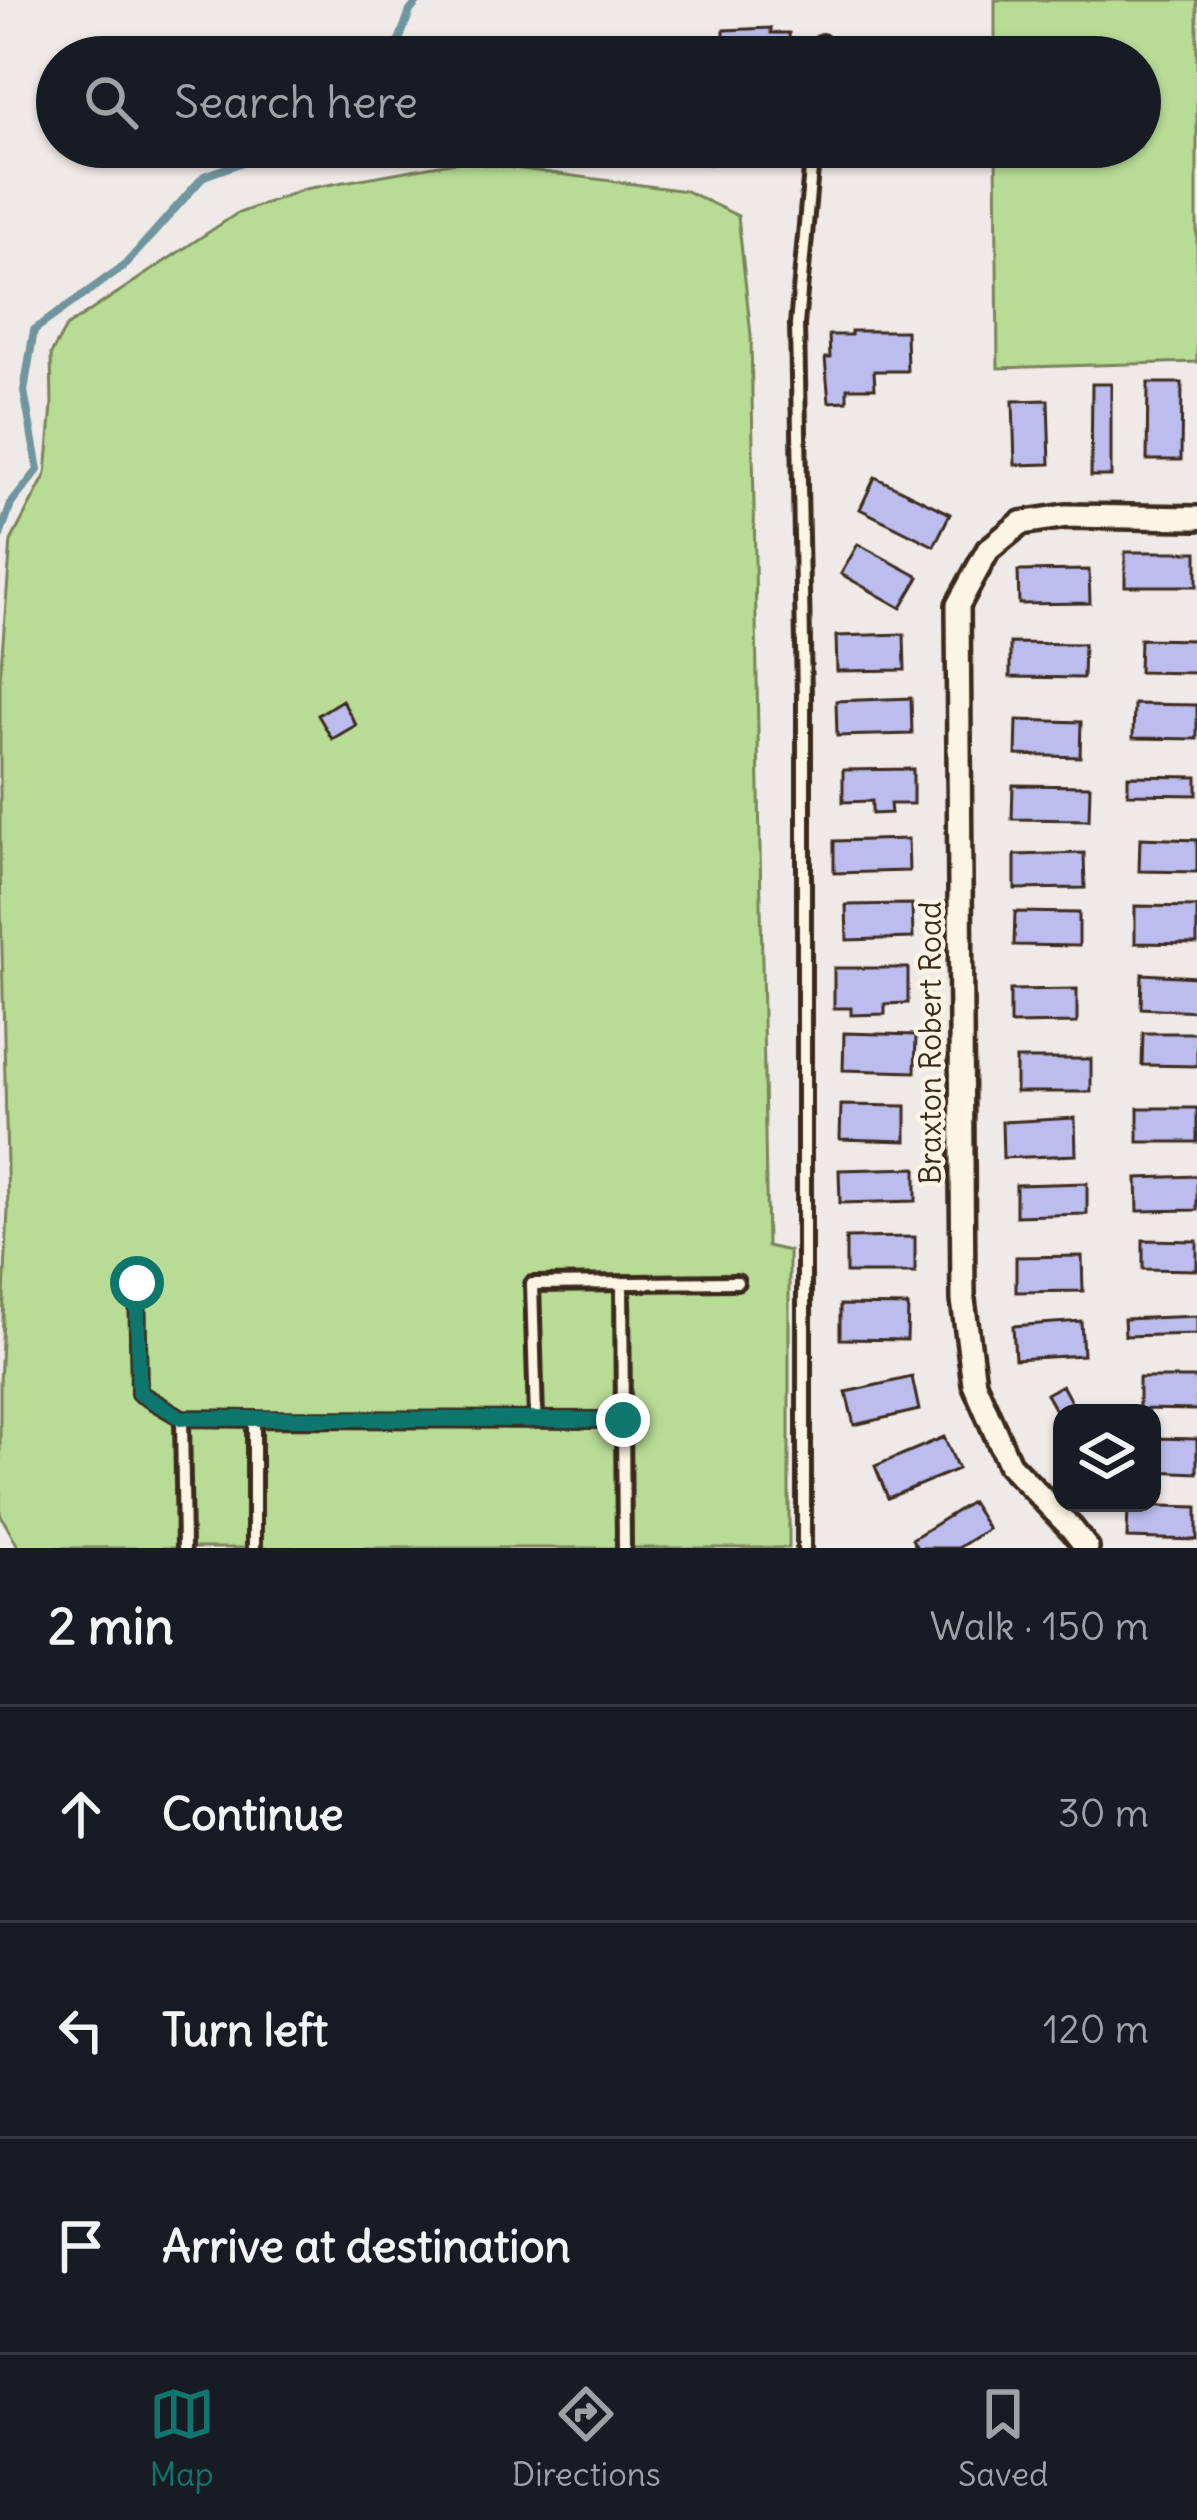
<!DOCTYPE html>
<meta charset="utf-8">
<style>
:root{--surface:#171b24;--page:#20242c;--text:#f1f3f6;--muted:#9ea1a6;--line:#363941;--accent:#0f766e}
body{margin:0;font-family:Delius,sans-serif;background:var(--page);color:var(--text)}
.controls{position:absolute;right:36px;bottom:36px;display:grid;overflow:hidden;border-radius:24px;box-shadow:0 3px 9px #0004}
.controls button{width:108px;height:108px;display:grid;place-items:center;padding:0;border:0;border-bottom:3px solid var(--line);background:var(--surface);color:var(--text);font:60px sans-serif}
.stop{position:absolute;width:36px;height:36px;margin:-27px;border:9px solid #0f766e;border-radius:50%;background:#fff}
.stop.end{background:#0f766e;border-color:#fff;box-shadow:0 3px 12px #0008}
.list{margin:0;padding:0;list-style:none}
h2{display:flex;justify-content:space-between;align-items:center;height:156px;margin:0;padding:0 48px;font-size:51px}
h2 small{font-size:39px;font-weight:400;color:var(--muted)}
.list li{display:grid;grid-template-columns:78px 1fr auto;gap:36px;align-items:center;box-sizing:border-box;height:216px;padding:0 48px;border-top:3px solid var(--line)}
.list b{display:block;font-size:45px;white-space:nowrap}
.list em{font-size:39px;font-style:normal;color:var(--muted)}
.icon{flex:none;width:66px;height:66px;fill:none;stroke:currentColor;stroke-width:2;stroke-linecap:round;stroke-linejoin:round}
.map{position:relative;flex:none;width:1197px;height:1548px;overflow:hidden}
.search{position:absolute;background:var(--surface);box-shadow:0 3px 9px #0004;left:36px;right:36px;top:36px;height:132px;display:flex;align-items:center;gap:30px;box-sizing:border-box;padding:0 42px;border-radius:66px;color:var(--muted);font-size:45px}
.sheet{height:804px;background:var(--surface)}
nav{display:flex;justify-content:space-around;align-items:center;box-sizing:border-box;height:168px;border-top:3px solid var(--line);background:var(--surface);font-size:33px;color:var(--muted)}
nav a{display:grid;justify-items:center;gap:6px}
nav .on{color:var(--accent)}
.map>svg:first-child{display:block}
</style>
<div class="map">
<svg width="1197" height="1548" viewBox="0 0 1197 1548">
<rect width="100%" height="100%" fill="#efeae7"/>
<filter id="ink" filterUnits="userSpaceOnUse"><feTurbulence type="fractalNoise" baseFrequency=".00833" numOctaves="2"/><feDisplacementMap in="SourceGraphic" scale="24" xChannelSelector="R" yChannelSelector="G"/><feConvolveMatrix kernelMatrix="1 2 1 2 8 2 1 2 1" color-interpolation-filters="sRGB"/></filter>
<g filter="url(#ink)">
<path fill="#b8dc96" stroke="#7a835a" stroke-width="3" d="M995 0H1197V362L998 368 996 147H1140V57H995Z
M462 161 686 191 738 216 751 335 767 1246 789 1251V1548H19L0 1514V1384L8 1209 0 866V679L11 541 46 474 52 406 51 354 66 327 236 214 305 189Z"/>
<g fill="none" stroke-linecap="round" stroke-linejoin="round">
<path stroke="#70959e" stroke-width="8" d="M393 57 410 11 419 0
M0 536 11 504 38 470 24 391 34 330 125 265 204 176 259 156 269 147"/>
</g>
<path fill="#bcbcee" stroke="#3b2a1e" stroke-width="3" d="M771 28V33H789L790 49 726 52 727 57H710L709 38 724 37V30Z
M708 147H762V161L709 164Z
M851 331H906L907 371H874L875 388H847V401L829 402 825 358H830L829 335H851Z
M1148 383H1182L1181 460H1147Z
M1092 384H1111V476H1091Z
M1048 400 1050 464 1015 465 1013 401Z
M875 477 950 514 934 546 860 509Z
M858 544 919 577 901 608 841 574Z
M1125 552H1197V586H1125Z
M1089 570 1090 603 1019 604 1018 571Z
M904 634 905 670 837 671 836 636Z
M1140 639 1197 640V673L1139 672Z
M1010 643 1084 644 1083 678 1010 677Z
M911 698 912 734 837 736 836 701Z
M342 700 356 725 332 739 318 715Z
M1134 704 1197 705V739L1133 738Z
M1017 720 1081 722 1080 757 1016 755Z
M913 769V804H890L891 813 872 814V801L843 802V770Z
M1128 776 1197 777V795L1128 794Z
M1013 785 1090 786 1089 820 1012 819Z
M1140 838 1197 840V872L1139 871Z
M908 839 909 871 834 873V841Z
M1084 853 1085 888 1015 889V855Z
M912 904 913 938 847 940 846 905Z
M1135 906 1197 907V944L1135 943Z
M1015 912 1079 913V946L1014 945Z
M834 968H908V1003L885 1004V1014L851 1015V1008H834Z
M1142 974 1197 977V1011L1141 1008Z
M1077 989V1023L1010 1024V990Z
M844 1033 916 1035 915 1072 843 1070Z
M1143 1033H1197V1066L1142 1065Z
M1016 1059H1091V1092H1016Z
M841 1105 906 1106V1141L840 1139Z
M1138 1108H1197V1142H1138Z
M1075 1118 1076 1155 1003 1158 1002 1122Z
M916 1168V1201L840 1203 839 1170Z
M1197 1176V1210L1138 1211 1137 1178Z
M1087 1183V1214L1016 1216V1185Z
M915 1237V1273H846V1238Z
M1143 1240 1197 1241V1270L1143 1269Z
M1082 1256 1083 1291 1016 1292V1257Z
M840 1305 908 1306 907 1340 840 1339Z
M1197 1316V1334L1125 1336 1124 1319Z
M1081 1321 1083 1355 1015 1359 1013 1326Z
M912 1377 919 1410 854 1425 846 1392Z
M1139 1378H1197V1410L1139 1409Z
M1062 1385 1077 1413H1062V1423L1046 1394Z
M944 1437 958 1469 888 1498 875 1466Z
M1152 1438 1197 1439V1473L1152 1471Z
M971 1502 988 1529 958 1548H917L912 1539Z
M1128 1505 1197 1507V1540L1127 1538Z"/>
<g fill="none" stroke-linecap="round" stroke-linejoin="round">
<defs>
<path id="service" d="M821 57 822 42
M137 1283 139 1393 182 1418 184 1548
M622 1285 624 1548
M182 1418 254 1419
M536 1419 532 1284 737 1282
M254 1548V1419L623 1420
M804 1548V697L797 325 813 147"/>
<path id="minor" d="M1087 1548 1072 1529 1009 1464 974 1383 963 1300 958 605 988 550 1021 523 1066 516 1197 518"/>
</defs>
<use href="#service" stroke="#3b2a1e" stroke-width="20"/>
<use href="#minor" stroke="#3b2a1e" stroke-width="30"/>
<use href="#service" stroke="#fcf5e5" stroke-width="10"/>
<use href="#minor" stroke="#fcf5e5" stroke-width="21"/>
</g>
</g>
<g fill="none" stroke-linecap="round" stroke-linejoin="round" filter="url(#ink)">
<path stroke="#0f766e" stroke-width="15" d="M137 1283 139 1393 182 1418 623 1420"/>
</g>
<g text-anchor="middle" stroke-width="9" stroke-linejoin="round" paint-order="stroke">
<g font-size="30" fill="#3b2a1e" stroke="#fcf5e5">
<text transform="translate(931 1043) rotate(-90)" y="10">Braxton Robert Road</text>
</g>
</g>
</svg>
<div class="controls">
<button><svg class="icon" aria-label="layers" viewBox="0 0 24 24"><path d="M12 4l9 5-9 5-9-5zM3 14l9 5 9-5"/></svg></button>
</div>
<div class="stop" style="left:137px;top:1283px"></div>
<div class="stop end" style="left:623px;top:1420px"></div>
<div class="search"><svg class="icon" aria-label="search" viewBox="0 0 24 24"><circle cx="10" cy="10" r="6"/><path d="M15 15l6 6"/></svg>Search here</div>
</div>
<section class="sheet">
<h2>2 min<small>Walk · 150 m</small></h2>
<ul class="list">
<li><svg class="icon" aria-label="ahead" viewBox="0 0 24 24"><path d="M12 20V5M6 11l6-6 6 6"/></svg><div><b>Continue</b></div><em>30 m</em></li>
<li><svg class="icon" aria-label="left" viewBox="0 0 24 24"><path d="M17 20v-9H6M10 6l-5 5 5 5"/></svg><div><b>Turn left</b></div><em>120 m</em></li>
<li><svg class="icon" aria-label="arrive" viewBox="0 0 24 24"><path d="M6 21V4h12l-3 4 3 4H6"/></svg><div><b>Arrive at destination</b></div></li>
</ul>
</section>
<nav>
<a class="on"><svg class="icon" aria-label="map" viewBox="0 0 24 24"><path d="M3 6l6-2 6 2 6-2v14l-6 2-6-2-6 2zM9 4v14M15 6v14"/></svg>Map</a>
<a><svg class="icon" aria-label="directions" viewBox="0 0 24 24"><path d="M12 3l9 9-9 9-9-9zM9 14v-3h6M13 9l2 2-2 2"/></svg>Directions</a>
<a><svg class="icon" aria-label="saved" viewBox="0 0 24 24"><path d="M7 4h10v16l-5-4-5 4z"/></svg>Saved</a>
</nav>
